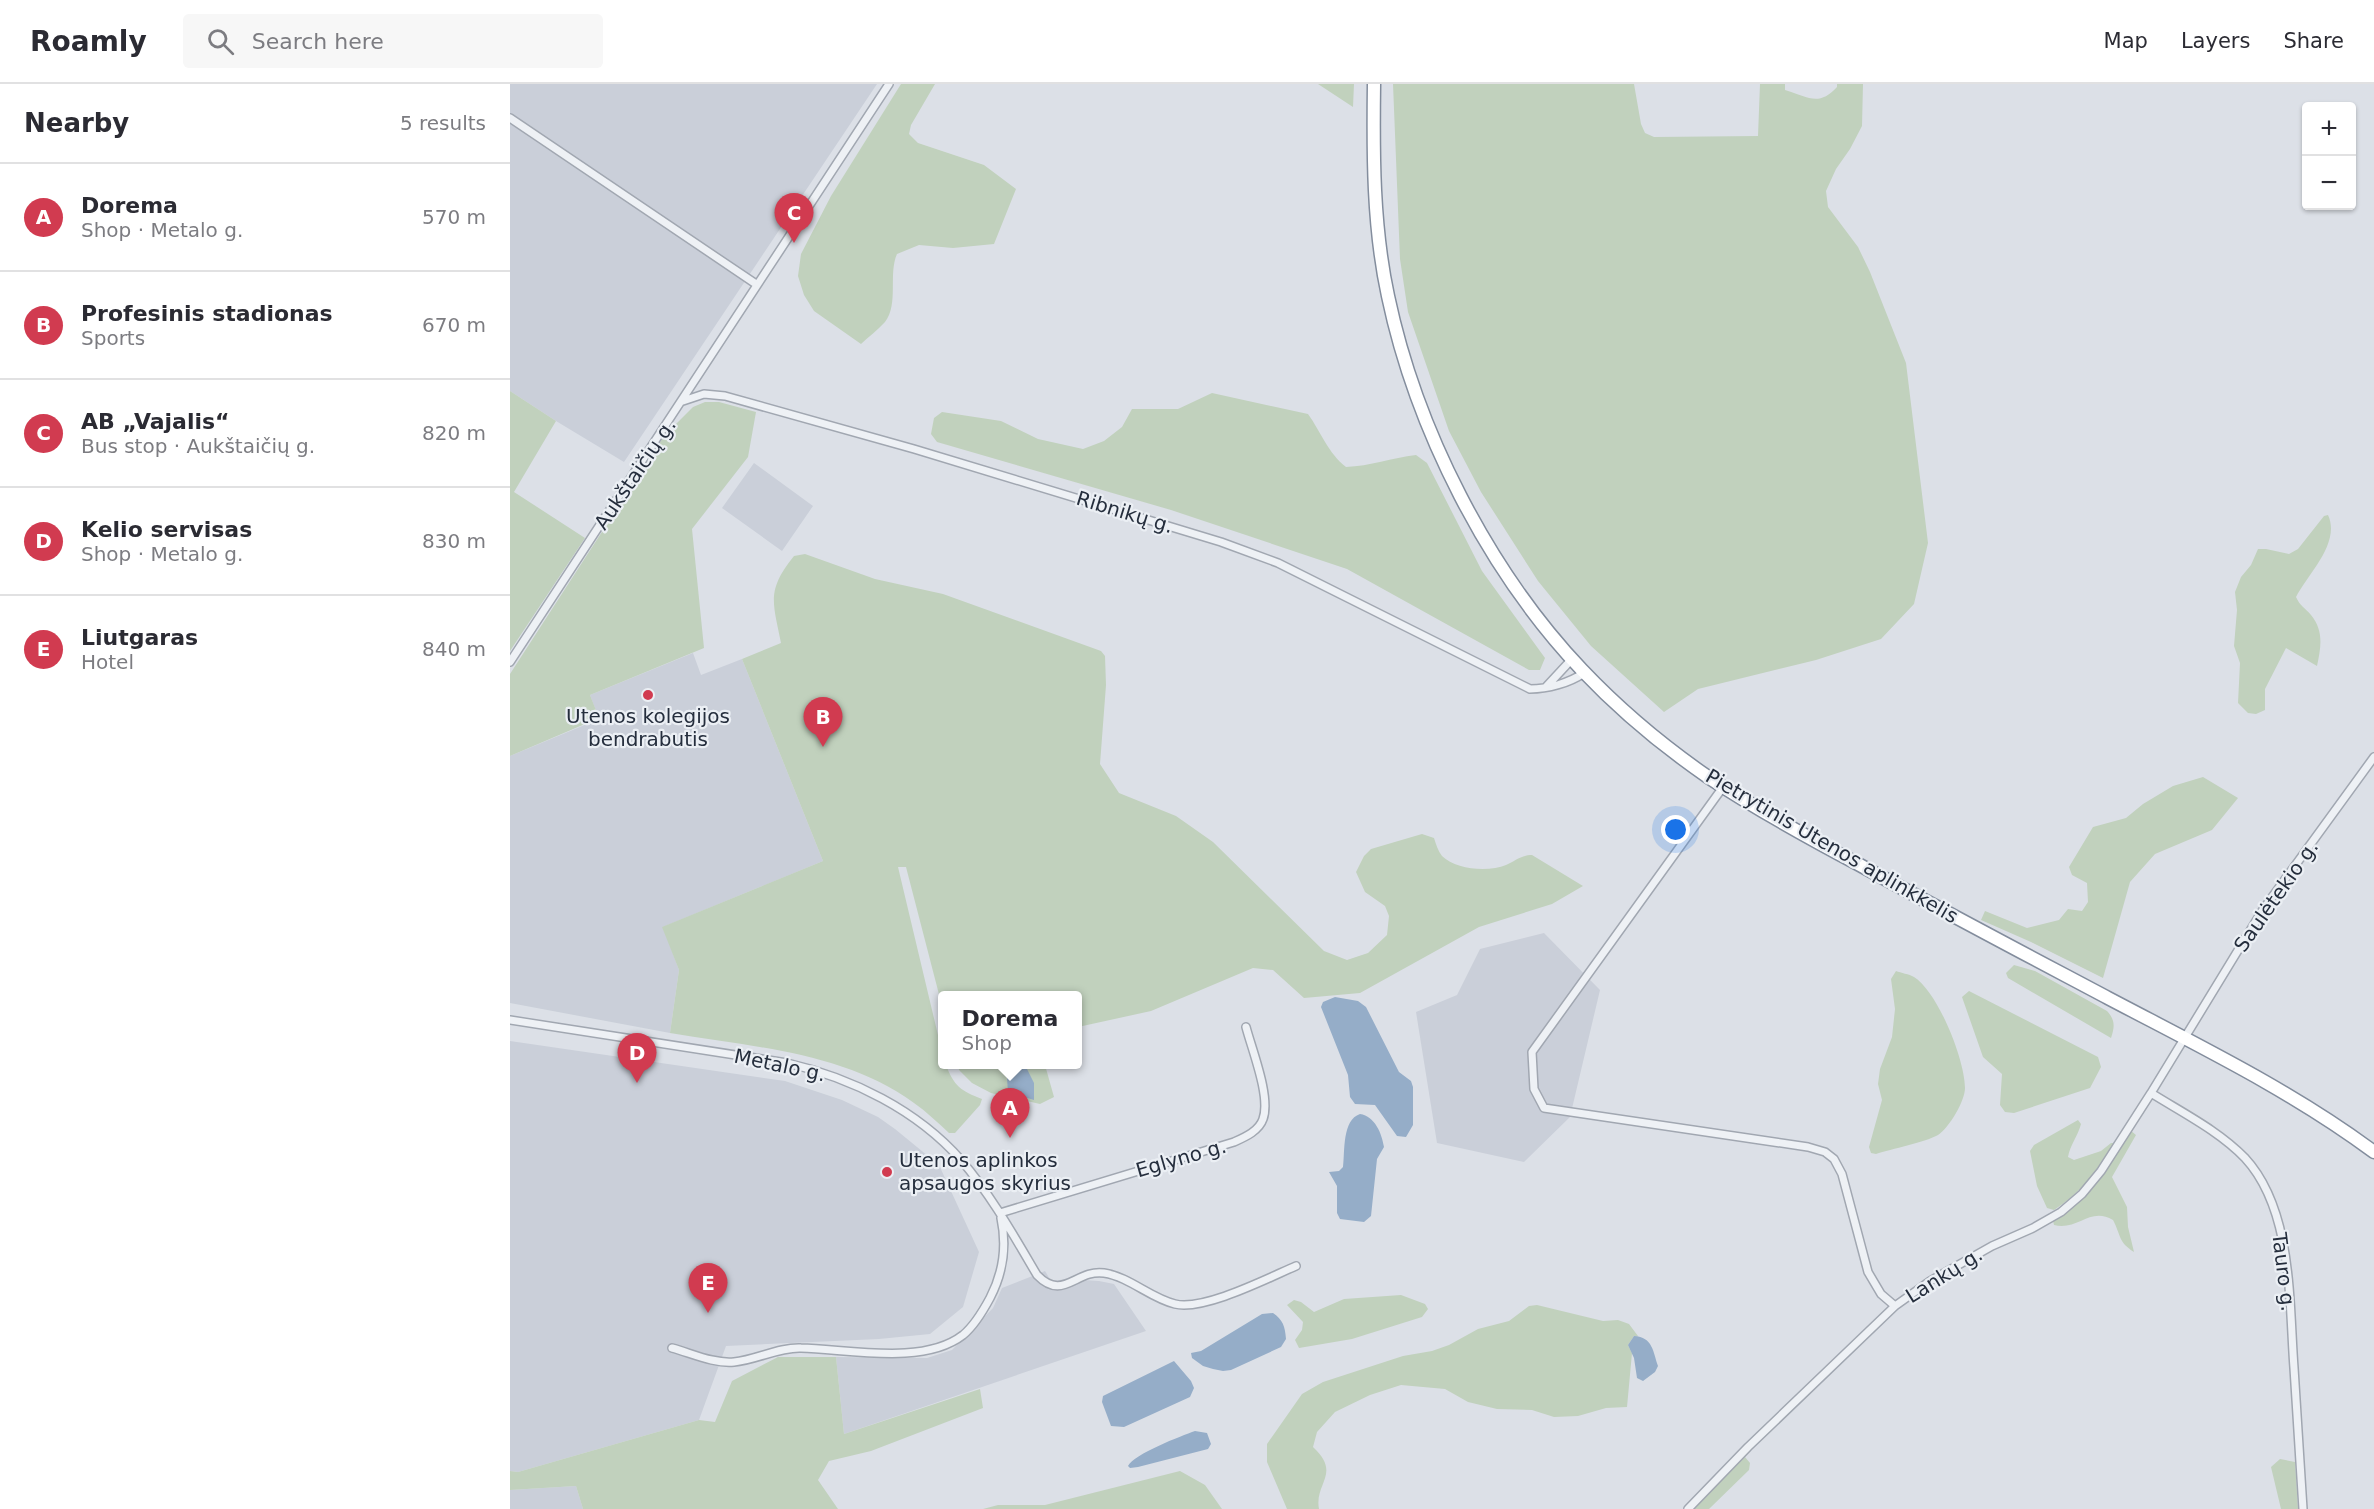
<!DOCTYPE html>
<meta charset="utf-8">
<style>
:root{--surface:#fff;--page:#f7f7f7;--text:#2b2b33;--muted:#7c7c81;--line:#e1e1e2;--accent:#d13b50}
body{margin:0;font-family:"DejaVu Sans",sans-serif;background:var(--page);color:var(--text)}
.controls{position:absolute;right:18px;top:18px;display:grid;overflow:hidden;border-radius:6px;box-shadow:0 2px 4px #0004}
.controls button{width:54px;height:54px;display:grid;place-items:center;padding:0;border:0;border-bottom:2px solid var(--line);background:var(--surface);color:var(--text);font:30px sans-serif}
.you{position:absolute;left:1166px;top:746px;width:21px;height:21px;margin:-15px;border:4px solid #fff;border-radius:50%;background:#1a73e8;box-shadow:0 0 0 9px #1a73e833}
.badge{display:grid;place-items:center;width:39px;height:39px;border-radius:50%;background:var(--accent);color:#fff;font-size:20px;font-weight:700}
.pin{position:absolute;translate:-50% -50px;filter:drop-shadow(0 2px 3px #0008)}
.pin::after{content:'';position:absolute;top:32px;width:21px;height:18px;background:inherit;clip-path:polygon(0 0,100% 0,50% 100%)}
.popup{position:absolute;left:428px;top:907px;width:144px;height:78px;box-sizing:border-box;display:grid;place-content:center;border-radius:6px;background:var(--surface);filter:drop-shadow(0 2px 4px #0005);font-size:20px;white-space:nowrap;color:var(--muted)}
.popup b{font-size:22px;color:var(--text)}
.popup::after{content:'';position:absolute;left:50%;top:100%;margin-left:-12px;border:12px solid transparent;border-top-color:var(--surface)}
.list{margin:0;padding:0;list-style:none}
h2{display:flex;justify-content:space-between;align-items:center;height:78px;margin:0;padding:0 24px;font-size:26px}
h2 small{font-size:20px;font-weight:400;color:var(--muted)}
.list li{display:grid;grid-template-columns:39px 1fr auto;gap:18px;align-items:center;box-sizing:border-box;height:108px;padding:0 24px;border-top:2px solid var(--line)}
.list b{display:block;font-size:22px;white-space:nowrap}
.list p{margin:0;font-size:20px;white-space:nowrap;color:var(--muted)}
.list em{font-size:20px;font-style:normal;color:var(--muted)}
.icon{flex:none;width:33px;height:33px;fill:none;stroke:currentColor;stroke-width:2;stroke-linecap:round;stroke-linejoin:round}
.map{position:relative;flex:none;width:1864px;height:1425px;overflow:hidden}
header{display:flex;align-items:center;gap:36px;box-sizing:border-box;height:84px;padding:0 30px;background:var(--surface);border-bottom:2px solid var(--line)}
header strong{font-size:28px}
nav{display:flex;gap:33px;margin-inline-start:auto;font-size:21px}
.search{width:420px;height:54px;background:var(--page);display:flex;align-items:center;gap:15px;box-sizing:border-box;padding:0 21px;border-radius:6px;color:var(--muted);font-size:22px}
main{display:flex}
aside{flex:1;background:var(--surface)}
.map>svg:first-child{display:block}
</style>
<header>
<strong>Roamly</strong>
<div class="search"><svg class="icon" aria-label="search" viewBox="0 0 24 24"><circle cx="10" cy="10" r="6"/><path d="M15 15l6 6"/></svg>Search here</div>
<nav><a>Map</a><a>Layers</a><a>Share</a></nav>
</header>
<main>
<aside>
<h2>Nearby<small>5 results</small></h2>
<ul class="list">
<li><span class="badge">A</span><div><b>Dorema</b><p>Shop · Metalo g.</p></div><em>570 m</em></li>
<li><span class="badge">B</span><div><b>Profesinis stadionas</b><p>Sports</p></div><em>670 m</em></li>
<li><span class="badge">C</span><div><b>AB „Vajalis“</b><p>Bus stop · Aukštaičių g.</p></div><em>820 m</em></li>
<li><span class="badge">D</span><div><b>Kelio servisas</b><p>Shop · Metalo g.</p></div><em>830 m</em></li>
<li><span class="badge">E</span><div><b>Liutgaras</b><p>Hotel</p></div><em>840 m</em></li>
</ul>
</aside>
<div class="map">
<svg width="1864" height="1425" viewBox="0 0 1864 1425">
<rect width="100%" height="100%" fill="#dce0e7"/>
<path fill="#cacfd9" d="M0 0H367L114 378 46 337 0 307Z
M244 379 303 422 272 467 212 424Z
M183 569 191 591 232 575 313 777 153 843 169 886 160 949 0 919V672L89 635 80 611Z
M1034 849 1090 906 1060 1033 1014 1078 927 1059 906 928 947 911 970 865Z
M0 957 275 997 332 1016 368 1033 385 1045 429 1081 469 1168 453 1223 420 1250 369 1255 216 1262 189 1336 8 1388 0 1387Z
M535 1187 541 1197 558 1195 589 1197 604 1200 636 1247 334 1350 326 1273 417 1274 442 1266 483 1224 492 1204Z
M66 1402 73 1425H0V1406Z"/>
<path fill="#c1d1bd" d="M391 0H425L401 41 399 50 408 59 474 81 506 105 484 160 443 164 409 161 387 170C378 190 389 220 375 238 368 246 358 253 351 260L304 227 294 211 288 192 291 170 321 112Z
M808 0H844L843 23Z
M883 0H1124L1131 40 1135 49 1144 53 1248 52 1250 0H1275V6C1298 13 1309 23 1327 3V0H1353L1352 42 1340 65 1326 85 1316 107 1318 123 1348 163 1360 188 1396 279 1418 459 1404 520 1371 555 1306 576 1188 605 1154 628 1081 562 1028 497 971 408 939 347 898 228 890 175Z
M0 307 46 337 4 408 75 454 0 567Z
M702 309 798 330C811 348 818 369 836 383 860 382 882 374 906 371L917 379 972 487 1035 574 1030 586H1019L837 485 661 426 427 358 421 350 424 334 432 328 491 337 528 355 573 365 594 357 612 343 622 325H668Z
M195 318H209L246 328 238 373 182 445 194 564 80 611 89 634 0 672V590L154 352 183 323Z
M1818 431C1831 459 1798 490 1786 513 1790 522 1795 524 1801 531 1814 547 1811 563 1807 582L1776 564 1755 605V626L1746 630 1738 629 1728 619 1730 579 1724 562 1727 526 1725 508 1731 493 1741 481 1748 465H1756L1779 470 1788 465 1814 432Z
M295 470 365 495 433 510 591 567 595 572 596 601 590 680 609 709 666 732 703 758 814 867 837 876 858 869 877 851 879 832 875 822 855 808 846 788 854 772 861 765 912 750 924 754C926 760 928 767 932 772 946 786 979 788 996 781 1005 777 1011 771 1022 771L1073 802 1042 820 969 843 850 909 794 914 763 886 743 884 641 927 568 943V912H432V922L396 783H388L432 968V980L436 981C444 1002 451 1007 472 1015L470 1021 445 1049H439C428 1039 417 1028 404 1019 334 968 243 963 160 949L169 886 152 843 313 777 232 575 271 559C263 518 256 507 284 472Z
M1693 693 1728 714 1702 746 1645 770 1620 798 1593 894 1521 858 1471 836 1475 827 1517 844 1549 836 1558 825 1572 827 1578 818 1577 799 1562 791 1559 783 1583 743 1616 734 1633 720 1663 702Z
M1504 881 1525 887 1597 927C1605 936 1605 942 1601 954L1498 894 1496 889Z
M1386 887C1391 889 1399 890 1404 893 1428 908 1455 976 1455 1004 1455 1017 1439 1044 1428 1051 1416 1058 1381 1065 1366 1070L1361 1069 1359 1063 1372 1016 1368 1000 1370 985 1382 953 1385 925 1381 895Z
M1459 907 1588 973 1591 983 1580 1004 1504 1029 1495 1028 1490 1021 1492 990 1473 973 1452 913Z
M448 981H535L544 1013 530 1020 481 1009 462 999 449 986Z
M1568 1036 1571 1040C1568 1052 1560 1061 1558 1073L1564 1076 1591 1067 1601 1059H1605C1590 1085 1569 1110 1544 1126L1537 1124 1527 1102 1520 1067 1524 1061Z
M1620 1046 1626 1051 1602 1093 1617 1123 1618 1143 1624 1168C1608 1158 1611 1151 1603 1136 1580 1122 1568 1147 1544 1141L1543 1137C1584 1111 1595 1087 1620 1046Z
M891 1211 915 1220 918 1225 912 1233 842 1255 789 1264 785 1256 792 1246 793 1238 777 1221 784 1216 791 1218 804 1228 834 1215Z
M1027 1221 1093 1237 1108 1236 1119 1240 1128 1252H1124L1118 1261 1122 1269 1117 1323 1096 1324 1068 1332 1044 1333 1022 1326 987 1325 958 1318 935 1305 891 1301 860 1311 825 1328 807 1348 803 1363C832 1390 804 1399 809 1425H777L757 1378V1360L792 1310 813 1298 893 1272 922 1267 939 1261 968 1245 999 1237 1019 1222Z
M268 1273H326L334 1350 470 1305 473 1324 361 1367 319 1377 308 1396 328 1425H73L66 1402 0 1406V1387L8 1388 189 1336 205 1338 222 1297Z
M1235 1373 1240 1379 1239 1386 1199 1425H1181Z
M1770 1375 1785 1378 1788 1425H1771L1761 1383Z
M670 1387 695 1401 712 1425H473L488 1421H535Z"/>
<path fill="#95adc8" d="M825 913 848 917 856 923 889 988 901 997 903 1003V1041L896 1053 887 1052 865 1021 845 1020 840 1013 838 991 811 923 813 918Z
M496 981H515L524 999V1016L498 1008Z
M850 1030C865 1032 872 1050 874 1063L867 1075 861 1132 854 1138 830 1135 827 1129V1102L819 1088 829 1087 833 1083C835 1067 832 1036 850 1030Z
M763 1229C773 1236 775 1242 776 1255L771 1263 721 1286 713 1287 703 1285 693 1282 682 1274 681 1269 691 1267 752 1230Z
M1124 1252C1143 1253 1143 1268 1148 1282L1145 1288 1133 1297 1127 1294 1124 1274 1118 1261Z
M664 1277 681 1297 684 1304 680 1313 614 1343 601 1342 592 1318 593 1312Z
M685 1347 697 1349 701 1360 698 1365 628 1383 620 1384 618 1382C624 1370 671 1352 685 1347Z"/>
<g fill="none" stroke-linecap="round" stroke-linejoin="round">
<defs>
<path id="street" d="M0 34 246 200
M173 317 194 310 215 312 404 365 711 458 768 479 1020 605C1038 605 1059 599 1074 589
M0 578 379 0
M1036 603 1062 575
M1213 703 1022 968 1024 1005 1034 1024 1298 1063 1315 1068 1324 1075 1332 1090 1358 1188 1371 1210 1385 1222
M0 936 277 979C342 994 407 1026 451 1076 481 1111 504 1152 527 1191 553 1218 566 1185 594 1189 620 1193 640 1214 665 1220 694 1227 758 1194 786 1182
M1641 1009C1673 1029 1709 1047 1735 1074 1783 1126 1779 1218 1784 1284 1787 1331 1790 1378 1793 1425
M490 1129 724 1058C735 1053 749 1047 753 1035 761 1013 742 966 736 943
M162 1264C181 1269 204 1280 224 1278 246 1276 269 1263 291 1264 338 1265 413 1282 453 1251 464 1242 473 1227 480 1214 493 1189 497 1162 491 1134
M1178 1425 1238 1363 1385 1222 1420 1197 1482 1162 1523 1144 1551 1128 1572 1110 1591 1087 1641 1009 1752 827 1864 673"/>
<path id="highway" d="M864 0C863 70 863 143 878 212 906 345 978 487 1072 586 1110 626 1153 662 1198 693 1246 725 1297 753 1348 780 1431 826 1515 870 1598 914 1689 962 1782 1007 1864 1068"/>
</defs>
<use href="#street" stroke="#a1a7b1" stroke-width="10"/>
<use href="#highway" stroke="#838d9d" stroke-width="15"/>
<use href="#street" stroke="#eef1f5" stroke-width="7"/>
<use href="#highway" stroke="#fff" stroke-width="12"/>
</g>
<g fill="#d13b50" stroke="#ebeff4" stroke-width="2">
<circle cx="138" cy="611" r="6"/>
<circle cx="377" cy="1088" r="6"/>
</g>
<g text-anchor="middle" stroke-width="4.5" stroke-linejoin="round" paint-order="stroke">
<g font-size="20" fill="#252e3d" stroke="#ebeff4">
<text transform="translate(125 390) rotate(-56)" y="7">Aukštaičių g.</text>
<text transform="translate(615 428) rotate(17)" y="7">Ribnikų g.</text>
<text transform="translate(1322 762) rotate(30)" y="7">Pietrytinis Utenos aplinkkelis</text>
<text transform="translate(1766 812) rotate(-55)" y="7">Saulėtekio g.</text>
<text transform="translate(270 981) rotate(12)" y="7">Metalo g.</text>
<text transform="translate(671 1074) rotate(-16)" y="7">Eglyno g.</text>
<text transform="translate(1774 1188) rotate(83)" y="7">Tauro g.</text>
<text transform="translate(1434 1191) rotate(-32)" y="7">Lankų g.</text>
</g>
<g font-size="20" fill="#252e3d" stroke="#ebeff4">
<text x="138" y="639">Utenos kolegijos<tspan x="138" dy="23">bendrabutis</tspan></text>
<text x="389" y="1083" text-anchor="start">Utenos aplinkos<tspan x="389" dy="23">apsaugos skyrius</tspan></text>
</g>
</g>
</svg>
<div class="controls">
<button>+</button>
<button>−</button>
</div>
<div class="you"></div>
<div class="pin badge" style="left:500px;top:1054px">A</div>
<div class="popup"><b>Dorema</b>Shop</div>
<div class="pin badge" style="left:313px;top:663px">B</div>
<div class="pin badge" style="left:284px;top:159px">C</div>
<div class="pin badge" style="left:127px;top:999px">D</div>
<div class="pin badge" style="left:198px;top:1229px">E</div>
</div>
</main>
